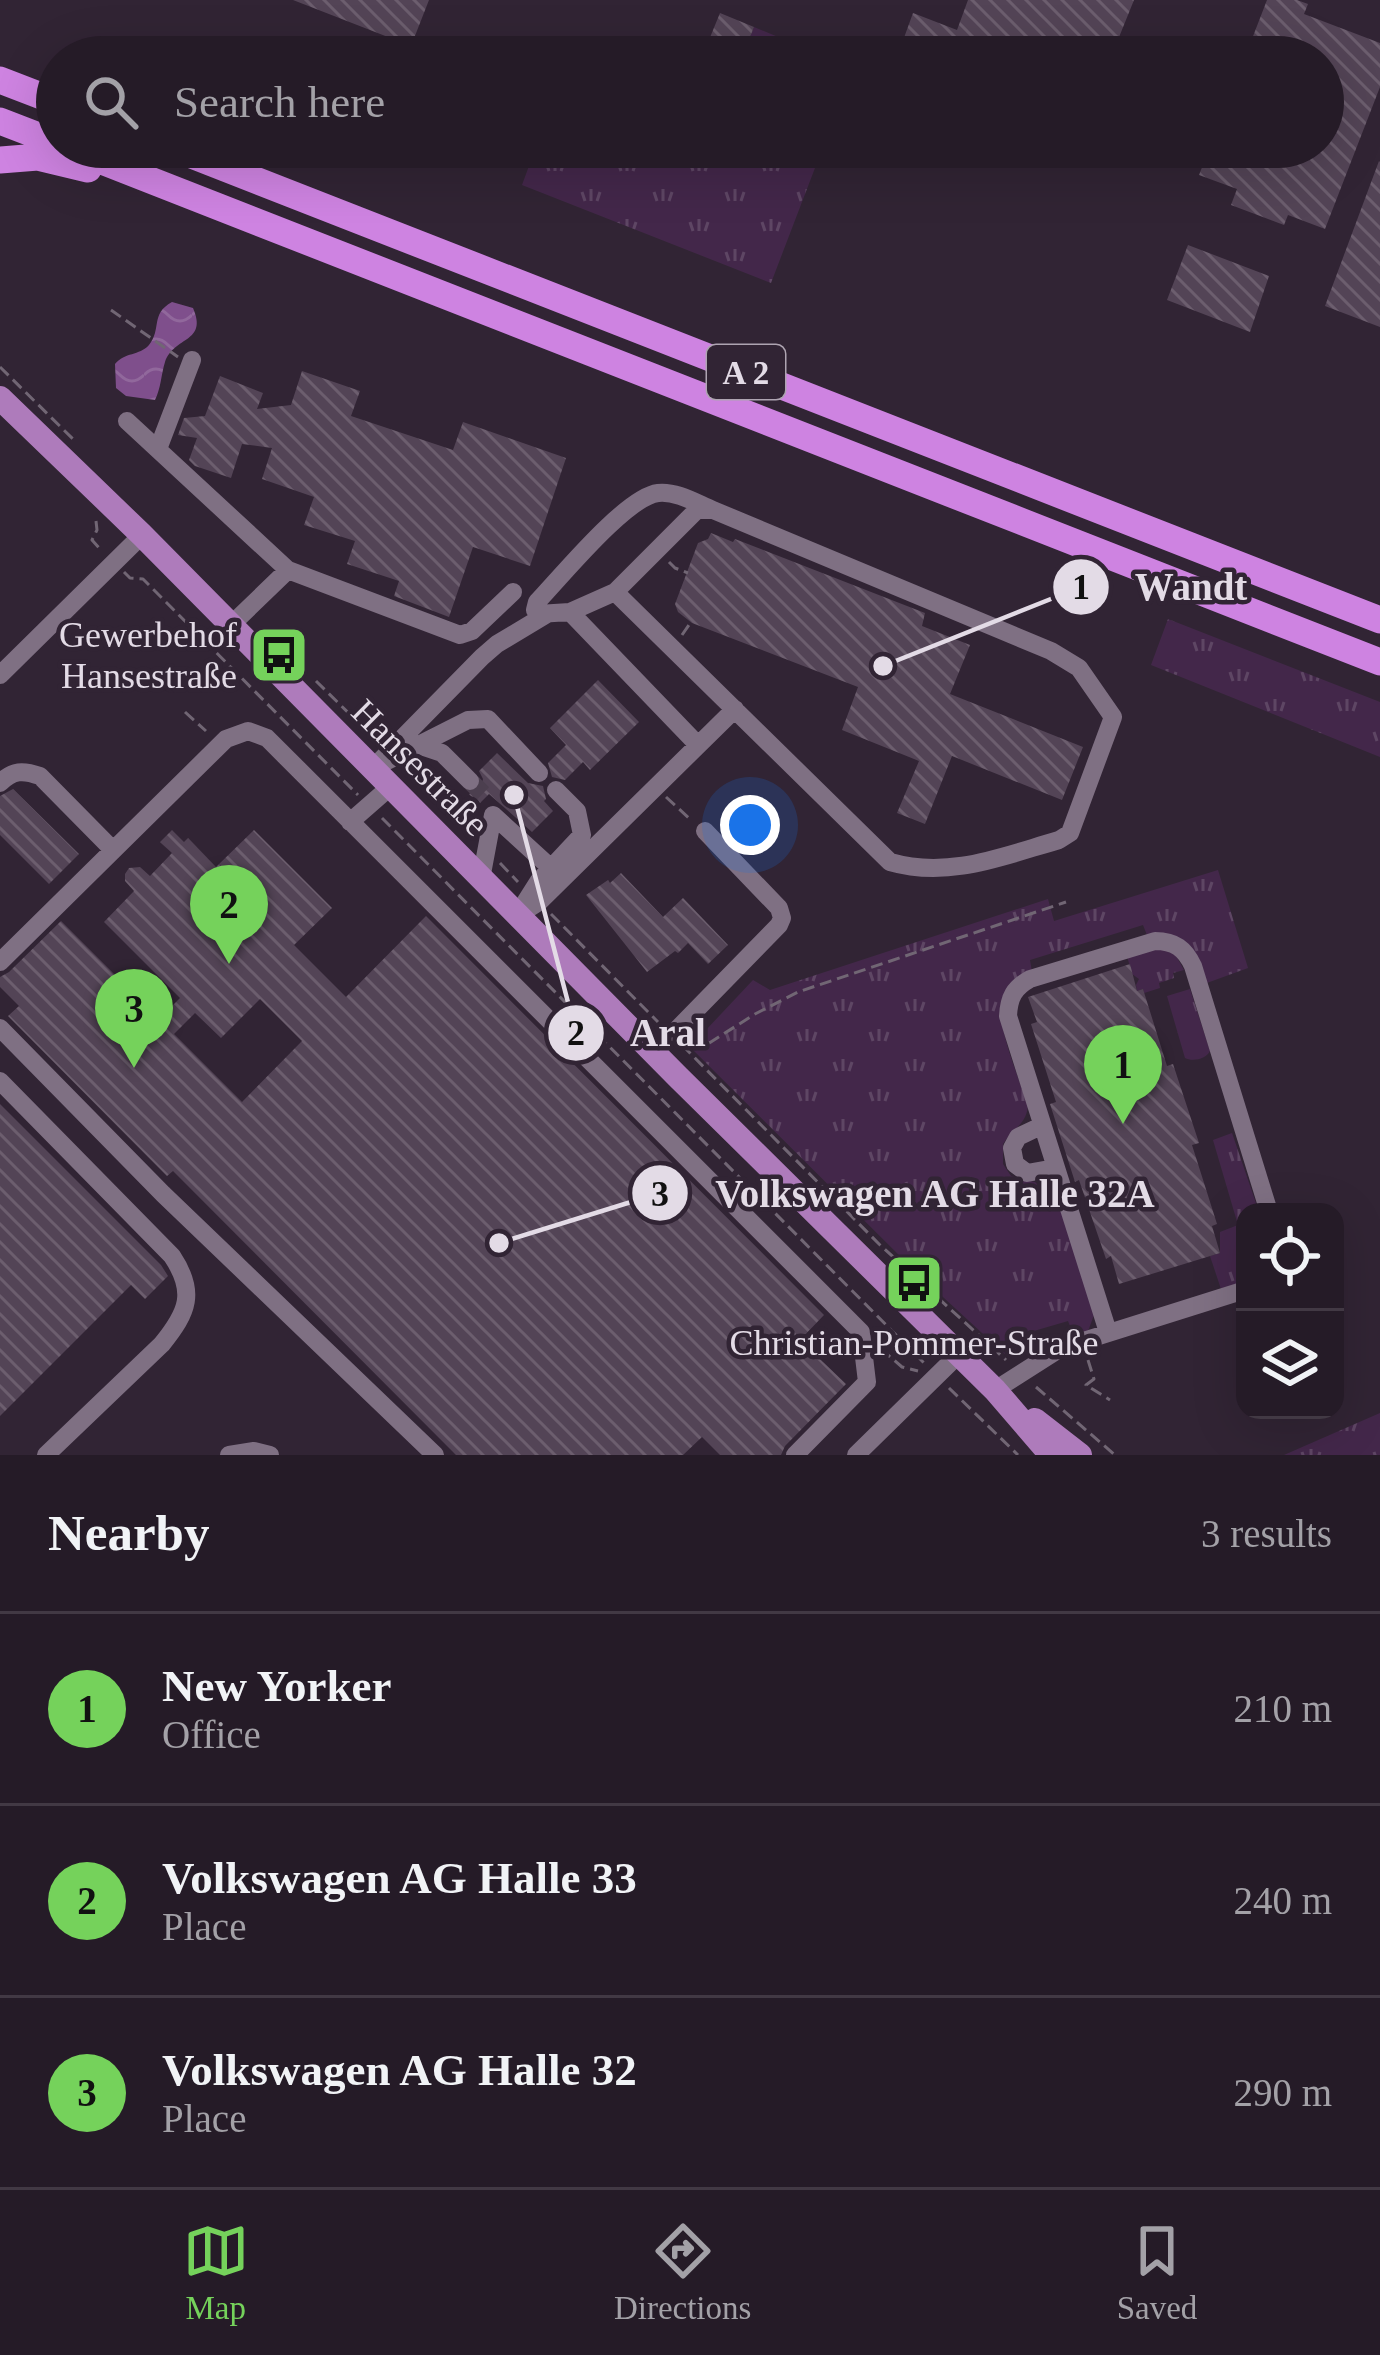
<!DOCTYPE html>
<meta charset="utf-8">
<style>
:root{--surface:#251b27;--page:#312833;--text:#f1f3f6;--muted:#a3a1a7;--line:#423944;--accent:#75d25b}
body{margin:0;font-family:"Times New Roman",serif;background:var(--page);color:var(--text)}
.controls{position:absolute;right:36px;bottom:36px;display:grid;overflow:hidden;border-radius:24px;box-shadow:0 12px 48px #0002}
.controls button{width:108px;height:108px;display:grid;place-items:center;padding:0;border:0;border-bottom:3px solid var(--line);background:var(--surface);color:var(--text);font:60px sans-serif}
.you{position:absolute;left:750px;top:825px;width:42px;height:42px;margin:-30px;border:9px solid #fff;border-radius:50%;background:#1a73e8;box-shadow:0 0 0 18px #1a73e833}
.badge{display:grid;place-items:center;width:78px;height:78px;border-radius:50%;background:var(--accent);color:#111;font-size:39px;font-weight:700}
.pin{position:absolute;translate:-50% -99px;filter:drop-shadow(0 3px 6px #0008)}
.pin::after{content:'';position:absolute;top:63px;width:42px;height:36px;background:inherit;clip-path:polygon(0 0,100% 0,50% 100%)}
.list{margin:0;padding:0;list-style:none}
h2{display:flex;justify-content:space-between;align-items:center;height:156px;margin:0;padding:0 48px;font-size:51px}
h2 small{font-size:39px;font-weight:400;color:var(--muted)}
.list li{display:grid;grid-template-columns:78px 1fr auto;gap:36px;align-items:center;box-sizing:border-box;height:192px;padding:0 48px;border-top:3px solid var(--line)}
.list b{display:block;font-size:45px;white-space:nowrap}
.list p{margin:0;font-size:39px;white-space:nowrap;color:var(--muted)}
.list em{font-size:39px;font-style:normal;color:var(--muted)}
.icon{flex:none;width:66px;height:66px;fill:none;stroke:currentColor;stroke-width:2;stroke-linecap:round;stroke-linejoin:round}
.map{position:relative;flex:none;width:1380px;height:1455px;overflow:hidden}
.search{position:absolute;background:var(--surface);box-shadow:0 12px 48px #0002;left:36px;right:36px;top:36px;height:132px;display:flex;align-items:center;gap:30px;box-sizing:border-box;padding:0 42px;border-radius:66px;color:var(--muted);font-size:45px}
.sheet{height:732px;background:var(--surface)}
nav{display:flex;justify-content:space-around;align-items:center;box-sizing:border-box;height:168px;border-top:3px solid var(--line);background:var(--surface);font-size:33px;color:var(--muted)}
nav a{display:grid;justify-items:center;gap:6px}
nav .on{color:var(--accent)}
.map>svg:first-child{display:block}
</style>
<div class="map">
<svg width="1380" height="1455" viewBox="0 0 1380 1455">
<defs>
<pattern id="grass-tufts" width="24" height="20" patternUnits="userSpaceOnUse" patternTransform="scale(3)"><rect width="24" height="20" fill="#43274a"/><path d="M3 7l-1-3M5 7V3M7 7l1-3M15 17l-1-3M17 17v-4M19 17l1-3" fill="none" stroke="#5e4664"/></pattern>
<pattern id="water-waves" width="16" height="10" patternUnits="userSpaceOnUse" patternTransform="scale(3)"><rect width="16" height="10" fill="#7f4f8c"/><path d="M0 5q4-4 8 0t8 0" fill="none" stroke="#91689c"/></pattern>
<pattern id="building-back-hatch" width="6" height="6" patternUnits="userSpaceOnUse" patternTransform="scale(3)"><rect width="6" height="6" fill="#534456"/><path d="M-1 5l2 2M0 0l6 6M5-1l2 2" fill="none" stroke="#6c5e6e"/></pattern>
</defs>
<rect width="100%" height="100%" fill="#312434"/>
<path fill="url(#grass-tufts)" d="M754 27 802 47 798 57H742Z
M536 147H637L663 157 667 147H823L771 283 522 185Z
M1168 619 1380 702V757L1151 665Z
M1218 870 1248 968 1204 984 1198 964 1147 935 1143 925 1030 960 1032 972C1020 978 1008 983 1003 996 993 1020 1020 1080 1028 1106 1026 1125 1012 1129 1003 1144V1164L1011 1176 1046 1185 1056 1195 1094 1315 1088 1331 1074 1336 1068 1321 1020 1335 1024 1350 1007 1356 918 1274 690 1047 753 980 770 990 1048 899 1054 921Z
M1152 948 1174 952 1184 970 1173 973 1174 978 1159 983 1160 988 1144 993 1143 989 1137 991 1136 985 1139 979 1132 974 1127 956Z
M1190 989 1210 1051C1206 1059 1193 1062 1185 1058L1167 996Z
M1232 1133 1259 1212H1245V1281L1221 1289 1210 1256 1220 1253V1232L1238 1225 1213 1140Z
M1380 1413V1455H1284Z"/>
<path fill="url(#water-waves)" d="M172 302 193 308C208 343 174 336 165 362 161 375 161 388 155 400L126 396 116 388 115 364C125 352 139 356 149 345 162 329 150 314 172 302Z"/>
<path fill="url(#building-back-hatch)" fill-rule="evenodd" d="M293 0H429L411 46Z
M968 0H1134L1111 57H897L913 13 957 30Z
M1267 0H1297L1308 4 1304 14 1380 43V87L1325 229 1288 215 1284 225 1231 205 1237 189 1199 175 1210 147H1323V57H1245Z
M720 13 754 27 742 57H702Z
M1379 161 1380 162V327L1325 306Z
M1188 245 1269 276 1250 332 1167 300Z
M302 371 360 391 351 416 453 450 463 422 566 458 530 566 473 547 449 617 394 596 399 581 347 564 355 541 304 525 314 497 262 479 272 448 242 444 231 478 195 466 189 460 197 438 178 435 184 418 205 416 220 376 263 393 257 409 291 405Z
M711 533 733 542 735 539 925 613 922 626 970 645 950 694 1083 747 1062 800 952 756 925 824 897 813 919 761 842 730 858 687 692 623 678 612 675 604 698 543 708 539Z
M598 680 639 722 590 770 583 762 565 780 552 777 548 763 566 745 550 728Z
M497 753 528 783 543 786 546 799 544 801 553 811 532 832 489 794 479 804 469 794 480 790 483 779 479 771Z
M13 789 79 854 49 884 0 835V796Z
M172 830 184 842 188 838 216 867 254 830 332 908 294 945 346 997 426 916 824 1315 800 1340 846 1384 785 1446 781 1455H720L702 1437 683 1455H456L173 1171 167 1176 8 1016 19 1006 0 987V977L9 972 61 921 159 1019 180 998 104 922 134 891 125 881V874L129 868 140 867 150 876 172 853 160 842ZM260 999 302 1041 242 1102 174 1034 195 1013 221 1038Z
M621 873 663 917 683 898 728 945 708 964 688 943 678 953 675 951 647 972 586 895 608 880 610 883Z
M1130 964 1137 991 1143 989 1167 1066 1173 1064 1199 1143 1192 1145 1217 1224 1212 1226 1220 1253 1119 1284 1111 1256 1106 1259 1079 1180 1075 1182 1050 1104 1056 1102 1031 1024 1037 1022 1028 997Z
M0 1104 161 1265 168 1276 145 1299 131 1285 0 1416Z"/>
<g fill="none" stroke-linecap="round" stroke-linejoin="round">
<path stroke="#4c3f4f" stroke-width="18" stroke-dasharray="18 9" stroke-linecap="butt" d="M470 781 486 797"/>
<path stroke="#716674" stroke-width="3" stroke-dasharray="12 6" stroke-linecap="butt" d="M111 310 178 357
M0 367 76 442
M96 521 97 530 92 540 100 549
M669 562 675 568 688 573
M124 572 130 578 143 579 358 795
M682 635 691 622
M316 681 378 742
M185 712 206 731
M407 769 473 834
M666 797 690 819
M382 818 925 1364
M500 863 518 882
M551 914 658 1022
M692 1041 706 1045 755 1014 798 992 1066 902
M682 1045 879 1244 1006 1360
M881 1349 902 1367 918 1371
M1088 1360 1094 1379 1086 1385 1110 1400
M1036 1387 1115 1455
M949 1388 1018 1455"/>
<path stroke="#7f7083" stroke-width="18" d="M127 421 288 570 230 626
M158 449 192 360
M288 570 460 635 472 631 513 592
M615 592 697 510H713L1051 651 1079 668 1113 717 1070 833 1059 840C1003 856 949 879 890 862L615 592 570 612 538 614 535 610 537 602C561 577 626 497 658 493 677 491 696 503 713 510
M570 612 697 744
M0 675 142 535
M418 745 442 753 470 781
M387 761 468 720 488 719 539 773
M372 769 482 657 497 644 547 614
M0 783C13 770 23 770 40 776L113 850
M350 822 390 787
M481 879 493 815 551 868
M519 912 538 882 582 835 577 811 556 790
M517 916 539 902 735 709
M0 962 226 739 248 731 267 738 861 1332 867 1382 795 1455
M0 1028 163 1194 435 1455
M654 1053 779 925 782 918 779 908 705 831
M0 1081 172 1256C196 1292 188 1312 162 1344L46 1455
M1041 1126 1018 1137 1012 1148 1015 1164 1027 1173 1055 1168
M1108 1332 1008 1016C1009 997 1014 988 1030 979L1155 941C1175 941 1185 949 1193 966L1269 1212
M995 1390 1061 1348 1245 1290
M229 1455 254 1451 270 1455
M856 1455 958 1355"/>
<path stroke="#ae7bbb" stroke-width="24" d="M0 398 142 535 678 1077 995 1390 1051 1455
M1035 1420 1080 1455"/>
<path stroke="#ce83e1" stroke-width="27" d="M0 80 57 102
M0 121 57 143
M66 147 1380 662
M171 147 1380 620
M0 160 38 157 88 169"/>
</g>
<defs>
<symbol id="bus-square" viewBox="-11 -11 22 22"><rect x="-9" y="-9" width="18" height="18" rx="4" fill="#75d25b" stroke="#312434"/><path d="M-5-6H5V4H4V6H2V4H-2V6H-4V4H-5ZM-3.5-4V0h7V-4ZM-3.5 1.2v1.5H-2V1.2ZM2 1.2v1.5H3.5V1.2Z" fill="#111"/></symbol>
</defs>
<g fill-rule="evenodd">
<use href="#bus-square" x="246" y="622" width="66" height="66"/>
<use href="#bus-square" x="881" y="1250" width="66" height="66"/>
</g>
<g text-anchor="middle" stroke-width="9" stroke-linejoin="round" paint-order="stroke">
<rect fill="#312434" stroke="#aea4b1" stroke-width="3" x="707" y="345" width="78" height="54" rx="9"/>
<g font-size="33" font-weight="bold" fill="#e3dbe6">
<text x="746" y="384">A 2</text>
</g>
<g font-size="36" fill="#e3dbe6" stroke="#312434" text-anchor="end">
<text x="237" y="647">Gewerbehof<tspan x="237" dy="41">Hansestraße</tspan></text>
<text x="914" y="1355" text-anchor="middle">Christian-Pommer-Straße</text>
</g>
<g font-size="36" fill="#e3dbe6" stroke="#312434">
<text transform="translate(421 767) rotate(45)" y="13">Hansestraße</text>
</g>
</g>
<path fill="none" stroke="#e3dbe6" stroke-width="4.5" d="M883 666L1081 587M514 795L576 1033M499 1243L660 1193"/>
<g fill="#e3dbe6" stroke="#312434" stroke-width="4.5">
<circle cx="883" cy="666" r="12"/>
<circle cx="514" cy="795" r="12"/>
<circle cx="499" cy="1243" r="12"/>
<circle cx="1081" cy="587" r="30"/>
<circle cx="576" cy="1033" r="30"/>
<circle cx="660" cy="1193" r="30"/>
</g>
<g font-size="36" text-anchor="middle" font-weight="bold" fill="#111">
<text x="1081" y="599">1</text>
<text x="576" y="1045">2</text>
<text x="660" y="1206">3</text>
</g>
<g font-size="39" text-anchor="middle" font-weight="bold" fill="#e3dbe6" stroke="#312434" stroke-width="9" stroke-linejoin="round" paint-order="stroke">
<text x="1191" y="600">Wandt</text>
<text x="668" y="1046">Aral</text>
<text x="935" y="1207">Volkswagen AG Halle 32A</text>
</g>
</svg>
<div class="controls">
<button><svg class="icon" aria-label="locate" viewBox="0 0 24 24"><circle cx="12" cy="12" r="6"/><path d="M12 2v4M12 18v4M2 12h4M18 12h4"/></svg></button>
<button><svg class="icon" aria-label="layers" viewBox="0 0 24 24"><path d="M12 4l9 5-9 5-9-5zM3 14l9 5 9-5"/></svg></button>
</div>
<div class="you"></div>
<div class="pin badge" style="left:1123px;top:1124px">1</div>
<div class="pin badge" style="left:229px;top:964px">2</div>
<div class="pin badge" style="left:134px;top:1068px">3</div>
<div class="search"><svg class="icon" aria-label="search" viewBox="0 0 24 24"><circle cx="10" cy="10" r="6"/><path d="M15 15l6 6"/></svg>Search here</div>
</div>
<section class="sheet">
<h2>Nearby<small>3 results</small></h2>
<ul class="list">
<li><span class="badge">1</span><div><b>New Yorker</b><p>Office</p></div><em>210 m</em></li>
<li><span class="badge">2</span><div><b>Volkswagen AG Halle 33</b><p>Place</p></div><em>240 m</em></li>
<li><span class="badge">3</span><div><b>Volkswagen AG Halle 32</b><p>Place</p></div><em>290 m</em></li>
</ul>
</section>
<nav>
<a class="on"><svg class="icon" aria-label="map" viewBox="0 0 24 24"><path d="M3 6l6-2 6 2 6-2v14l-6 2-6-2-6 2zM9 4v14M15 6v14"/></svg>Map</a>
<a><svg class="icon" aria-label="directions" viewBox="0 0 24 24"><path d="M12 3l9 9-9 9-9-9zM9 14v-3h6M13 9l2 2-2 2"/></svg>Directions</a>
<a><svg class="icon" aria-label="saved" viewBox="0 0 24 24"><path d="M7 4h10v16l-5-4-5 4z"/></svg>Saved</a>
</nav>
